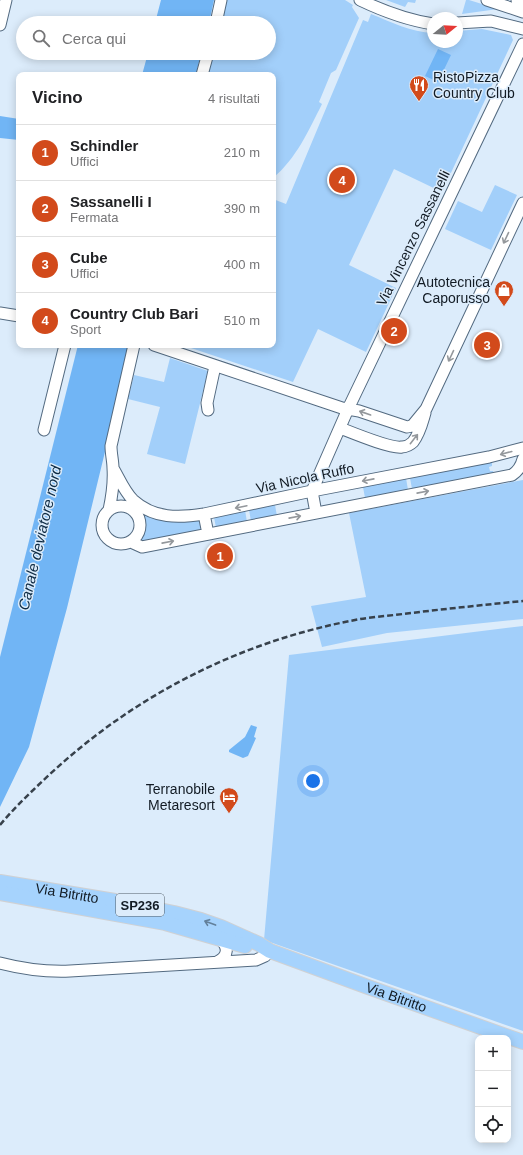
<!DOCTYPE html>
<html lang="it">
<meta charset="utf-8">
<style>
:root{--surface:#fff;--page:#f6f6f6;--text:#202124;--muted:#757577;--line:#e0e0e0;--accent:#d24a1b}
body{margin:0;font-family:Arial,sans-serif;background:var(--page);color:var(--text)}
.controls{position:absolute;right:12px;bottom:12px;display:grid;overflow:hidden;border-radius:8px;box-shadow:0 2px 10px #0003}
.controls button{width:36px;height:36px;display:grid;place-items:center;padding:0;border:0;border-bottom:1px solid var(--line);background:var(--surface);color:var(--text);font:20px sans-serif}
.compass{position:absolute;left:427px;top:12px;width:36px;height:36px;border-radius:50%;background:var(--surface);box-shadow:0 2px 10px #0003;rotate:72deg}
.you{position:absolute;left:313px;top:781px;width:14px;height:14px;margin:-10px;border:3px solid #fff;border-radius:50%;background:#1a73e8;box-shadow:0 0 0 6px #1a73e833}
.badge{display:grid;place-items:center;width:26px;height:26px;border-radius:50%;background:var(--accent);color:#fff;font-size:13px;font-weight:700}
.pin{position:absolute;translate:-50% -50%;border:2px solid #fff;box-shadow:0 1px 4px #0006}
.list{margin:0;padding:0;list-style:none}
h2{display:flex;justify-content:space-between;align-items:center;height:52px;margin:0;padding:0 16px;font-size:17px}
h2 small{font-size:13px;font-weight:400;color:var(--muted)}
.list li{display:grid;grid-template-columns:26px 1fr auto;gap:12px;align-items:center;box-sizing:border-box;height:56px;padding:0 16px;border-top:1px solid var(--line)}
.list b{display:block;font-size:15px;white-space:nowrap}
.list p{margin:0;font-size:13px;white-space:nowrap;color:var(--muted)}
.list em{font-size:13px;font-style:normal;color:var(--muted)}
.icon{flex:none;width:22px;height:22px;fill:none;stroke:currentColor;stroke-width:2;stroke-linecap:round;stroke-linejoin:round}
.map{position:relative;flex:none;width:523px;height:1155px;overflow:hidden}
.search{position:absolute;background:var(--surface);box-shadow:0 2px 10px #0003;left:16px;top:16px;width:260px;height:44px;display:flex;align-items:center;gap:10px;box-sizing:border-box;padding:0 14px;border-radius:22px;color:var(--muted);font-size:15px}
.panel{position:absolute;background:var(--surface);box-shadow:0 2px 10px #0003;left:16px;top:72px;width:260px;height:276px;border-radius:8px}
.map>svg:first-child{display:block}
</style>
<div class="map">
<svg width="523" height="1155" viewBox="0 0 523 1155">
<rect width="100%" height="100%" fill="#dcecfb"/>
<path fill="#a2cffa" d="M227 0H345L353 5 352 7 359 18 336 70 331 73 319 102 322 104C309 130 296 159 273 178V75H208L214 53H269V23H221Z
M386 0H416L415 3 408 2 405 7Z
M466 0H469L498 9 462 14Z
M371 14C391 22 411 32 433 33V42H457V31L482 29 511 35 513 40 442 192 394 169 349 265 396 288 366 352 318 329 293 382 182 345H273V199L286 204 363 20 368 22Z
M495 185 517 195 491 250 445 229 458 201 482 212Z
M170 358 208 371 185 464 147 454 160 407 128 399 134 375 164 382Z
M492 462V466L489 467 490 471H493L494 474 412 489 410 478Z
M406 478 408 490 365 498 363 487Z
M523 480V619L387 633 322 647 311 606 366 597 349 513Z
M275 505 277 516 251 521 249 510Z
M245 510 247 522 216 528 214 517Z
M142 512 199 519 201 531 142 543 139 540C145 530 144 523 142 512Z
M523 626V1031L264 940 289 655Z"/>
<path fill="#71b5f5" d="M161 0H214L209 23H155Z
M438 49 451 55 438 82 425 76Z
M148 53H201L196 75H142Z
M0 116 19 119V140L0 138Z
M78 345H131L67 608 29 747 0 807V657Z
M251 725 257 727 254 737 256 738 248 756 243 758 229 752V750L245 737Z"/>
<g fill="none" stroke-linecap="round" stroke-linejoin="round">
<defs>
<path id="minor" d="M360 0C383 11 407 20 433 24
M487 0 523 12
M517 0 523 2
M216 23 221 0
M457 23 491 21 523 29
M0 25 6 0
M202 75 208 53
M0 313 19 316
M154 345 342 408 359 411 407 427 412 426 426 409 523 203
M208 410 207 403 215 366
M340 428C353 433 391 449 402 447 406 447 411 444 413 442 420 433 422 423 425 413
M44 430 65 345
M113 468C119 478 124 491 133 500 154 519 179 518 204 514L312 491 489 457 523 448
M102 525a19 19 0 1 1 38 0a19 19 0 1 1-38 0Z
M109 510C112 496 114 482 113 468 113 461 111 454 111 446L134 345
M316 513 312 491 348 409 523 44
M204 514 208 534
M131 542 142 547 512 475C518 471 521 467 523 459
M217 962C229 956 229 947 219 938
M0 963C23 969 46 972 70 971L256 960 265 956 270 951"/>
<g id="major">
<path id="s1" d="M0 882 115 901 174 913 201 920 221 927 259 944 270 951 368 987 523 1042"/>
<path d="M0 893 165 923 245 946"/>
</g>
</defs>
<use href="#minor" stroke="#536a80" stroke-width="13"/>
<use href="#major" stroke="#d0d1d3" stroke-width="16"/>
<use href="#minor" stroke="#fff" stroke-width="11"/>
<use href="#major" stroke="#a6d3fd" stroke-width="14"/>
<path stroke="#37414b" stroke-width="2.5" stroke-dasharray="6 3" stroke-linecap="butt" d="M0 825C15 807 32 791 49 775 135 695 239 642 355 620 370 617 387 616 403 614 443 609 483 605 523 601"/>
</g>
<defs><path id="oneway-shaft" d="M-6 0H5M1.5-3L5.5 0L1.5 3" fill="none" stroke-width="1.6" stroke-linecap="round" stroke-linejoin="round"/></defs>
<g stroke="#94989c">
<use href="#oneway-shaft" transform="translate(506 238) rotate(115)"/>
<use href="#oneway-shaft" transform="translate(451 356) rotate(115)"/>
<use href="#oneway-shaft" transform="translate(365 413) rotate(-161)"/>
<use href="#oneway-shaft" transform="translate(414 439) rotate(-52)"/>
<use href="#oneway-shaft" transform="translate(506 453) rotate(165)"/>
<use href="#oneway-shaft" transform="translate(368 480) rotate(169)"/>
<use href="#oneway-shaft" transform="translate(423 492) rotate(-11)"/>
<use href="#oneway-shaft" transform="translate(241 507) rotate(168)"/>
<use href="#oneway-shaft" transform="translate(295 517) rotate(-11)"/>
<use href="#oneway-shaft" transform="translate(168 542) rotate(-11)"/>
</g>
<use stroke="#63809b" href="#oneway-shaft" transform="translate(210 923) rotate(-160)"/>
<defs>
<symbol id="restaurant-pin" viewBox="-11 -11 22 30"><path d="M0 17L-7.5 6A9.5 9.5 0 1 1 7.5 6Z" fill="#d24a1b" stroke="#dcecfb"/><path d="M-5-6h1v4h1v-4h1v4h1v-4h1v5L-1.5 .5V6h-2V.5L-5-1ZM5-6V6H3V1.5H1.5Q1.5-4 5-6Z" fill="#fff"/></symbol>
<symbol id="shop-pin" viewBox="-11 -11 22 30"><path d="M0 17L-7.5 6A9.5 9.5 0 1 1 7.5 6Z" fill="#d24a1b" stroke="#dcecfb"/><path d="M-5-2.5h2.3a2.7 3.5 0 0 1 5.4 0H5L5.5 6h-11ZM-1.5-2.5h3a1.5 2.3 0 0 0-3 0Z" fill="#fff"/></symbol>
<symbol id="hotel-pin" viewBox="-11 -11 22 30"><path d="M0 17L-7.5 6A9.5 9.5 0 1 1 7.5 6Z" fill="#d24a1b" stroke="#dcecfb"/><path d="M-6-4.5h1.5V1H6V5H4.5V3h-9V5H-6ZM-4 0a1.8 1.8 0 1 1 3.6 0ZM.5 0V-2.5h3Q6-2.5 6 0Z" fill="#fff"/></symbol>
</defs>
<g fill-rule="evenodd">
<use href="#restaurant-pin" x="408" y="74" width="22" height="30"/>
<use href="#shop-pin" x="493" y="279" width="22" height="30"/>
<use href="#hotel-pin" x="218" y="786" width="22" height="30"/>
</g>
<g text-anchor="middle" stroke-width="3" stroke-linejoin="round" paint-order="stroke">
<rect fill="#dcecfb" stroke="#4f5a64" stroke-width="1" x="116" y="894" width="48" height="22" rx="3"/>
<g font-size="13" font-weight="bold" fill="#121b24">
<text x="140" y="910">SP236</text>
</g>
<g font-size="14" fill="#121b24" stroke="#dcecfb" text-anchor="end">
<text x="433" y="82" text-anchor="start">RistoPizza<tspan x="433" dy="16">Country Club</tspan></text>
<text x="490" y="287">Autotecnica<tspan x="490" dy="16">Caporusso</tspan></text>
<text x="215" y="794">Terranobile<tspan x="215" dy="16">Metaresort</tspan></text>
</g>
<g font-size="14" fill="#121b24" stroke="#dcecfb">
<text transform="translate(413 238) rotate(-64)" y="5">Via Vincenzo Sassanelli</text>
<text transform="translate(305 478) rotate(-12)" y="5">Via Nicola Ruffo</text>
<text dy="5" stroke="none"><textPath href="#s1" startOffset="68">Via Bitritto</textPath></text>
<text dy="5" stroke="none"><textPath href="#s1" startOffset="415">Via Bitritto</textPath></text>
</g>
<g font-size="15" font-style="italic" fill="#0e2b44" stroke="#dcecfb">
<text transform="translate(40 538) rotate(-77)" y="5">Canale deviatore nord</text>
</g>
</g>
</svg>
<div class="controls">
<button>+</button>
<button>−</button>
<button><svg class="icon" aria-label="locate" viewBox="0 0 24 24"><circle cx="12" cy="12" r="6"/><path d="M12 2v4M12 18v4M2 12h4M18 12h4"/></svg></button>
</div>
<svg class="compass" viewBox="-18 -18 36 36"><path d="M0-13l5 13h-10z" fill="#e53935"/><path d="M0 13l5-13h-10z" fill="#757577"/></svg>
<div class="you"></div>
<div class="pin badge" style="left:220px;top:556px">1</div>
<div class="pin badge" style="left:394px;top:331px">2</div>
<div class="pin badge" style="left:487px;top:345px">3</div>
<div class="pin badge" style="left:342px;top:180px">4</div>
<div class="search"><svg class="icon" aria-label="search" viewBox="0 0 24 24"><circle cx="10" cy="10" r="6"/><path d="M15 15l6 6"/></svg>Cerca qui</div>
<section class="panel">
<h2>Vicino<small>4 risultati</small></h2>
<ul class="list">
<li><span class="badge">1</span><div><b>Schindler</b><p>Uffici</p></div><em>210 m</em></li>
<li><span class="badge">2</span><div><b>Sassanelli I</b><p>Fermata</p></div><em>390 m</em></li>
<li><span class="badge">3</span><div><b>Cube</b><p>Uffici</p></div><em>400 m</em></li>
<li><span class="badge">4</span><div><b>Country Club Bari</b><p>Sport</p></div><em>510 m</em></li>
</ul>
</section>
</div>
